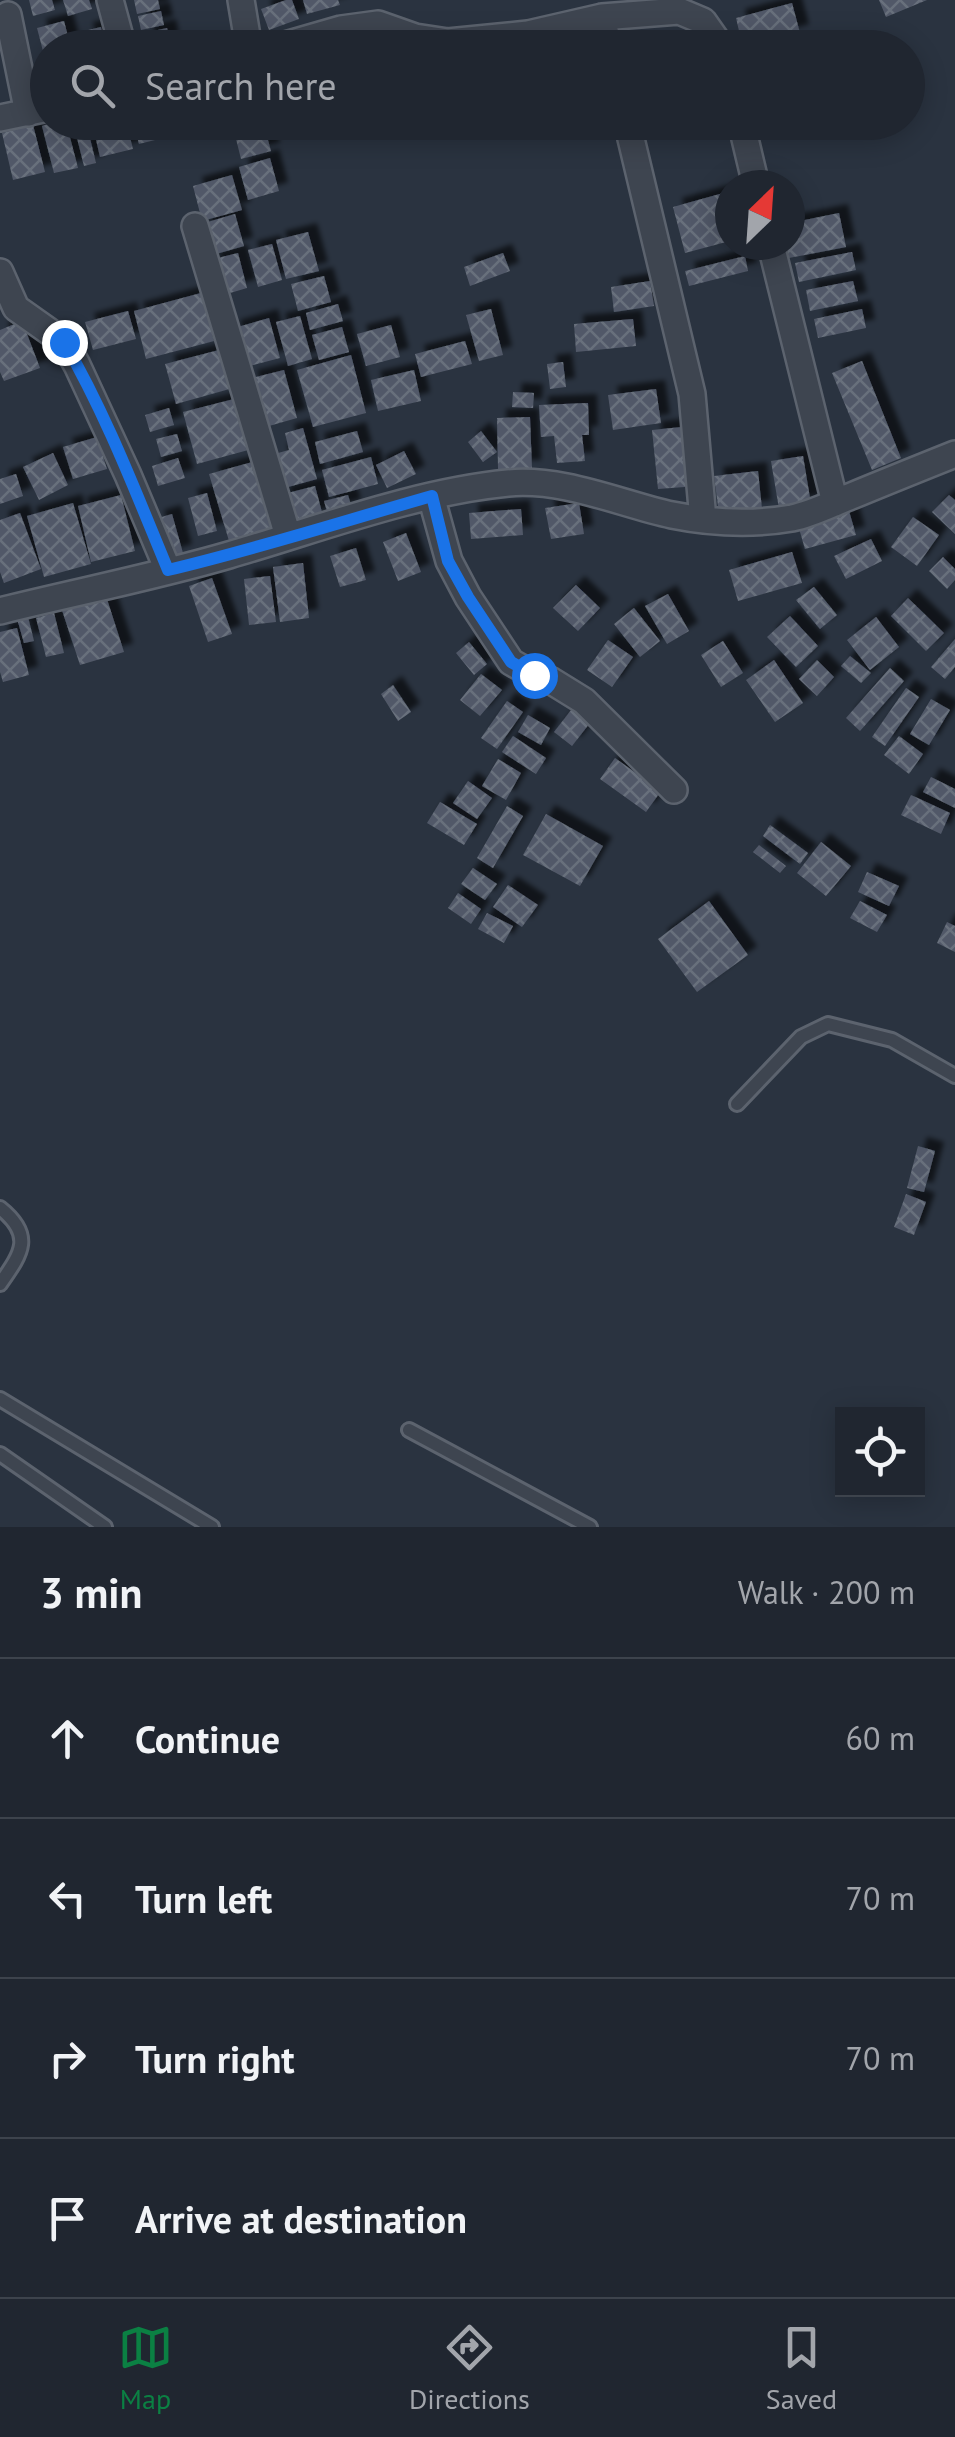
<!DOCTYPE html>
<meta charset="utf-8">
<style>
:root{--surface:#202630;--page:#282e38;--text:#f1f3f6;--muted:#a2a5ab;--line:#3d434c;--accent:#0b8043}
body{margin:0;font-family:"PT Sans",sans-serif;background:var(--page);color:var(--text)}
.controls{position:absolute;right:30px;bottom:30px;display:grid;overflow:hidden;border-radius:0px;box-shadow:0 5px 25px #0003}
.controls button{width:90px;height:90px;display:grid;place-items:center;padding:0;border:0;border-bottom:2px solid var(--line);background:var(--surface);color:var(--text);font:50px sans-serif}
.compass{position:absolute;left:715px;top:170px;width:90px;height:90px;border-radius:50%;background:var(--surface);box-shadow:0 5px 25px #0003;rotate:25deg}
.stop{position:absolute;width:30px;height:30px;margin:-22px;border:8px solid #1a73e8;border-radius:50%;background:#fff}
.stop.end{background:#1a73e8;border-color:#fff;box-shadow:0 2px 10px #0008}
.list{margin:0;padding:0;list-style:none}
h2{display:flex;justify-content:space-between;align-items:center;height:130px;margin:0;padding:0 40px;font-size:42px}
h2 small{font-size:32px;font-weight:400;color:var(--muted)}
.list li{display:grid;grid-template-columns:65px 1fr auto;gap:30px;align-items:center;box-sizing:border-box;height:160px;padding:0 40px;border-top:2px solid var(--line)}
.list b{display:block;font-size:38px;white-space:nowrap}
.list em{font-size:32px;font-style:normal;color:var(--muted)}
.icon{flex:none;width:55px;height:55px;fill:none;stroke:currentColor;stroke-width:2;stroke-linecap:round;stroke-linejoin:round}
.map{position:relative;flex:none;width:955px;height:1527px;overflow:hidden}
.search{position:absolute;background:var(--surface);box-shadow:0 5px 25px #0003;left:30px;right:30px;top:30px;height:110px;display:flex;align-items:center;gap:25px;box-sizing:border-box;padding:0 35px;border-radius:55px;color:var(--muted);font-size:38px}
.sheet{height:770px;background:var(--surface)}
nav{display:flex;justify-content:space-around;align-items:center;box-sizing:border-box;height:140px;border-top:2px solid var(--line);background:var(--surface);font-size:28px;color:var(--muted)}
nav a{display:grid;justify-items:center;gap:5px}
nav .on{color:var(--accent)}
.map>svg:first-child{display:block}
</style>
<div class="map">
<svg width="955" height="1527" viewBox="0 0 955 1527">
<defs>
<pattern id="building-cross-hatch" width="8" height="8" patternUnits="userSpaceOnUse" patternTransform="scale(2.5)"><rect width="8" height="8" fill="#515968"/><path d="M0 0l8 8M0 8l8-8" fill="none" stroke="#686f7c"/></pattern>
<filter id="shadow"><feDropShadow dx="9" dy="-9" stdDeviation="2.5" flood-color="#0009"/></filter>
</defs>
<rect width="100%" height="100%" fill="#2a3340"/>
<path fill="url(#building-cross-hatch)" filter="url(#shadow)" d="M29 0H52L55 10 33 16Z
M63 0H89L92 9 68 16Z
M134 0H158L160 9 137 14Z
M286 0H292L299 19 269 30 261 9Z
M303 0H338L340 5 307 14Z
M879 0H927L886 17Z
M792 3 800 33 743 48 736 18Z
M161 11 164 25 141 30 138 16Z
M64 21 71 48H48V54L44 55 37 28Z
M101 27 105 48H88L84 31Z
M167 28 170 42 147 47 144 33Z
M55 122H66L78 168 54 173 42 126Z
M73 122H86L96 163 84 166Z
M92 122H126L133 149 100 157Z
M133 122H159L163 138 139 144Z
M167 122H210V124L170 134Z
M263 122 271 151 241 159 232 123Z
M33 125 45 172 13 180 2 133Z
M270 158 279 191 248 200 239 167Z
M232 175 242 210 202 221 193 186Z
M727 192 730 202V241L685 253 673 207Z
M839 213 846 247 789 258 786 245H790V223Z
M235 214 244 246 209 256 201 224Z
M308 232 319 271 286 279 276 240Z
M272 244 282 280 258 287 248 250Z
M852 252 856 270 799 282 795 263Z
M238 253 247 288 220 296 210 260Z
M503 253 510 271 470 286 464 267Z
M745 256 748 271 689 286 685 271Z
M324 276 331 302 298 311 291 284Z
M650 281 654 306 614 312 611 287Z
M853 281 858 301 810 311 806 290Z
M201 293 214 341 146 359 134 311Z
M338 304 343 321 310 330 306 313Z
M491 309 503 355 479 361 466 315Z
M862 309 866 328 818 338 814 319Z
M128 311 136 339 93 350 85 322Z
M300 316 312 359 288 366 276 322Z
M269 318 280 358 242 368 231 329Z
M633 319 636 346 576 352 574 324Z
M22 321 40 368 4 381 0 372V330Z
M391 325 400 357 366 366 357 334Z
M342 327 349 352 319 360 312 335Z
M465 341 472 364 421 377 415 354Z
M223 349 233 388 176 404 165 364Z
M351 355 366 413 313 427 297 370Z
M862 361 901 458 872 470 832 373Z
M563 362 566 387 550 389 547 364Z
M284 370 297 418 262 428 248 379Z
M414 370 421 401 378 411 371 380Z
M656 389 661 423 613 430 608 395Z
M513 392 534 393 533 408 512 407Z
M238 398 252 449 197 464 183 412Z
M588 403 589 435H582L585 461 557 463 554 436 541 437 539 405Z
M169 408 174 425 150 432 145 415Z
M530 417 532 469H498L497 418Z
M692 426 698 486 658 489 652 430Z
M303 428 317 479 288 487 278 453 289 450 285 433Z
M357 431 363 452 320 464 315 442Z
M481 431 497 452 483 462 468 442Z
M177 434 182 451 161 457 156 439Z
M97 437 107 469 73 479 63 447Z
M404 451 416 474 387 488 376 465Z
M53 453 68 485 39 500 23 467Z
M803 456 811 504 779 509 771 461Z
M371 457 378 484 329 497 322 470Z
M178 458 185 478 158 486 152 466Z
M256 461 276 527 229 541 209 474Z
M758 471 762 509 719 514 714 476Z
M16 474 23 496 0 504V479Z
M315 486 323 516 288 525 280 495Z
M207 493 217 531 198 536 188 498Z
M121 495 135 551 91 562 78 506Z
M348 495 352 508 328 515 324 501Z
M949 495 955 500V534L932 512Z
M73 503 91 564 44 577 27 516Z
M579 503 584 534 551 539 545 508Z
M521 509 523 535 471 539 469 513Z
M849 511 856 535 805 549 798 525Z
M20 513 41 569 4 583 0 572V520Z
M172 514 183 553 167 558 155 519Z
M913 517 939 535 917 566 891 547Z
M406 533 421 572 398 581 383 542Z
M871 539 882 561 846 579 834 556Z
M356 548 366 580 340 587 330 556Z
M792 552 802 583 738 601 729 570Z
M943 557 955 569V580L947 589 929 571Z
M303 563 309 618 280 622 273 567Z
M270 576 276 622 249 625 244 579Z
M212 578 232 634 208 642 189 586Z
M576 585 600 608 578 631 553 608Z
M814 587 837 615 820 629 796 600Z
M105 593 124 652 80 665 61 607Z
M668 594 689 631 667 644 645 606Z
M908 598 944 633 926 651 891 616Z
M634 608 660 641 640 657 614 624Z
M27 613 34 641 24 643 16 615Z
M54 613 64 653 46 657 36 618Z
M790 616 818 646 796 667 767 637Z
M876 617 899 647 870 670 847 640Z
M17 628 29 675 3 682 0 672V632Z
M955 639V667L945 679 931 667Z
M608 640 633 657 612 687 587 670Z
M723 641 743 673 721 687 701 655Z
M469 642 487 664 474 675 456 653Z
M850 656 871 673 861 683 841 666Z
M774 660 803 703 775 722 746 680Z
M817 660 834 677 817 696 799 679Z
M890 668 904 681 860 731 846 718Z
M481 674 502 690 480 716 460 700Z
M393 685 411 712 398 721 381 694Z
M906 688 919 697 885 746 872 737Z
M931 699 950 710 929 745 910 734Z
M507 701 523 712 497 749 481 738Z
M575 705 593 719 572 746 554 732Z
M528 715 550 728 541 745 518 732Z
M513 736 546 758 536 774 502 752Z
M899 736 923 754 909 774 884 755Z
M615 758 661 791 646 812 600 779Z
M498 759 521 773 506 800 482 786Z
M931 777 955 789V808L923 792Z
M468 781 492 798 477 819 453 803Z
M911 795 950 813 941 834 901 815Z
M440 802 477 824 464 845 427 823Z
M507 806 523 816 493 868 477 858Z
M546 814 603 846 580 886 523 855Z
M770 825 808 853 800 864 763 836Z
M821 842 851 866 826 896 797 873Z
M759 845 786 866 780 873 753 852Z
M473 868 497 884 485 900 461 884Z
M867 872 899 886 889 906 858 892Z
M508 885 538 905 522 927 493 907Z
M458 893 481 909 471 924 448 908Z
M709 901 748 955 697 992 658 939Z
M860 901 887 915 877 932 850 918Z
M487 913 513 926 504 943 478 929Z
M947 922 955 926V952L937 943Z
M918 1146 935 1151 924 1192 907 1188Z
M906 1194 926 1202 914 1235 894 1227Z"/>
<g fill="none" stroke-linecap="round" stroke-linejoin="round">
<defs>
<path id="service" d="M737 1104 801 1037 828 1024 892 1040 955 1076
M0 1208C35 1236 21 1254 0 1284
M0 1399 212 1527
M409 1430 590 1527
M0 1454 105 1527"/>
<path id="minor" d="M110 0 123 48
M241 0 249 48
M8 15 28 113
M602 17 609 48
M275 48 341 29 378 24 415 37 448 42 528 34 602 17 679 11 703 21 722 48
M0 118 48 108
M627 122 692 394 703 520
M741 122 756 185
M195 226 288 536
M771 245 835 503
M0 272 16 308 64 342 77 365 128 475 168 570
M431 496 449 561 468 597 511 662 534 675 550 680 584 701 674 790
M0 611C76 592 154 577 229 555 319 529 415 492 508 483 565 478 618 503 672 515 712 523 752 525 792 518 812 514 831 504 849 497 885 482 920 468 955 454"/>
</defs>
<use href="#service" stroke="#5c636e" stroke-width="18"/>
<use href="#minor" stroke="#5c636e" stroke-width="30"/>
<use href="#service" stroke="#3e4550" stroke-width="12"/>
<use href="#minor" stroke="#3e4550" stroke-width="25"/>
</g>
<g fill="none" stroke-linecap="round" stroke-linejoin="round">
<path stroke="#1a73e8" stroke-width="12" d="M64 342C106 414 136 493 168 570 257 549 344 521 432 496L448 561 468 597 511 662 534 675"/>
</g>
</svg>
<div class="controls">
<button><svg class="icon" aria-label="locate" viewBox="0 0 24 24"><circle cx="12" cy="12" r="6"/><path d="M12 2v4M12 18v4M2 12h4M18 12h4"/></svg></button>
</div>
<svg class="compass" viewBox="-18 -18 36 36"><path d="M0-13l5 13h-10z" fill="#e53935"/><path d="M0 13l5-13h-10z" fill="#a2a5ab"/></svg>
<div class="stop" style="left:534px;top:675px"></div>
<div class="stop end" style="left:64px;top:342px"></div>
<div class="search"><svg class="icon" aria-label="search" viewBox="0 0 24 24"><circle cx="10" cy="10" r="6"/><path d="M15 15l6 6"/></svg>Search here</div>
</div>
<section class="sheet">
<h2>3 min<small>Walk · 200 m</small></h2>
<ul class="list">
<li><svg class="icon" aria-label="ahead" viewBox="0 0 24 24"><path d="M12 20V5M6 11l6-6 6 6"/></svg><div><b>Continue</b></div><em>60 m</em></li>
<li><svg class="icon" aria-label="left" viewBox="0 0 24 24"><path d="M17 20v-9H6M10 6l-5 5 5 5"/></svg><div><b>Turn left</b></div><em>70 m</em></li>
<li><svg class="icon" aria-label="right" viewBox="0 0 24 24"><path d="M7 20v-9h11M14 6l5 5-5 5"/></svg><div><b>Turn right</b></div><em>70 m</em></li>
<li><svg class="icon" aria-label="arrive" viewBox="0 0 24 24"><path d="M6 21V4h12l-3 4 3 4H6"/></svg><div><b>Arrive at destination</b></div></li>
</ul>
</section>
<nav>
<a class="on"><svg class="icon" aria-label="map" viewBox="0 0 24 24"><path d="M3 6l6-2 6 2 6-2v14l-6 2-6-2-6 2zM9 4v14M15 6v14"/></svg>Map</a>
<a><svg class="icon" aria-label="directions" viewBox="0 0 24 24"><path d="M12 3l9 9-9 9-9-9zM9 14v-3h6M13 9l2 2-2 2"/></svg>Directions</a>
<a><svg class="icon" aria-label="saved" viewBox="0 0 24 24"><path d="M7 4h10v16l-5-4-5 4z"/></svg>Saved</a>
</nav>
